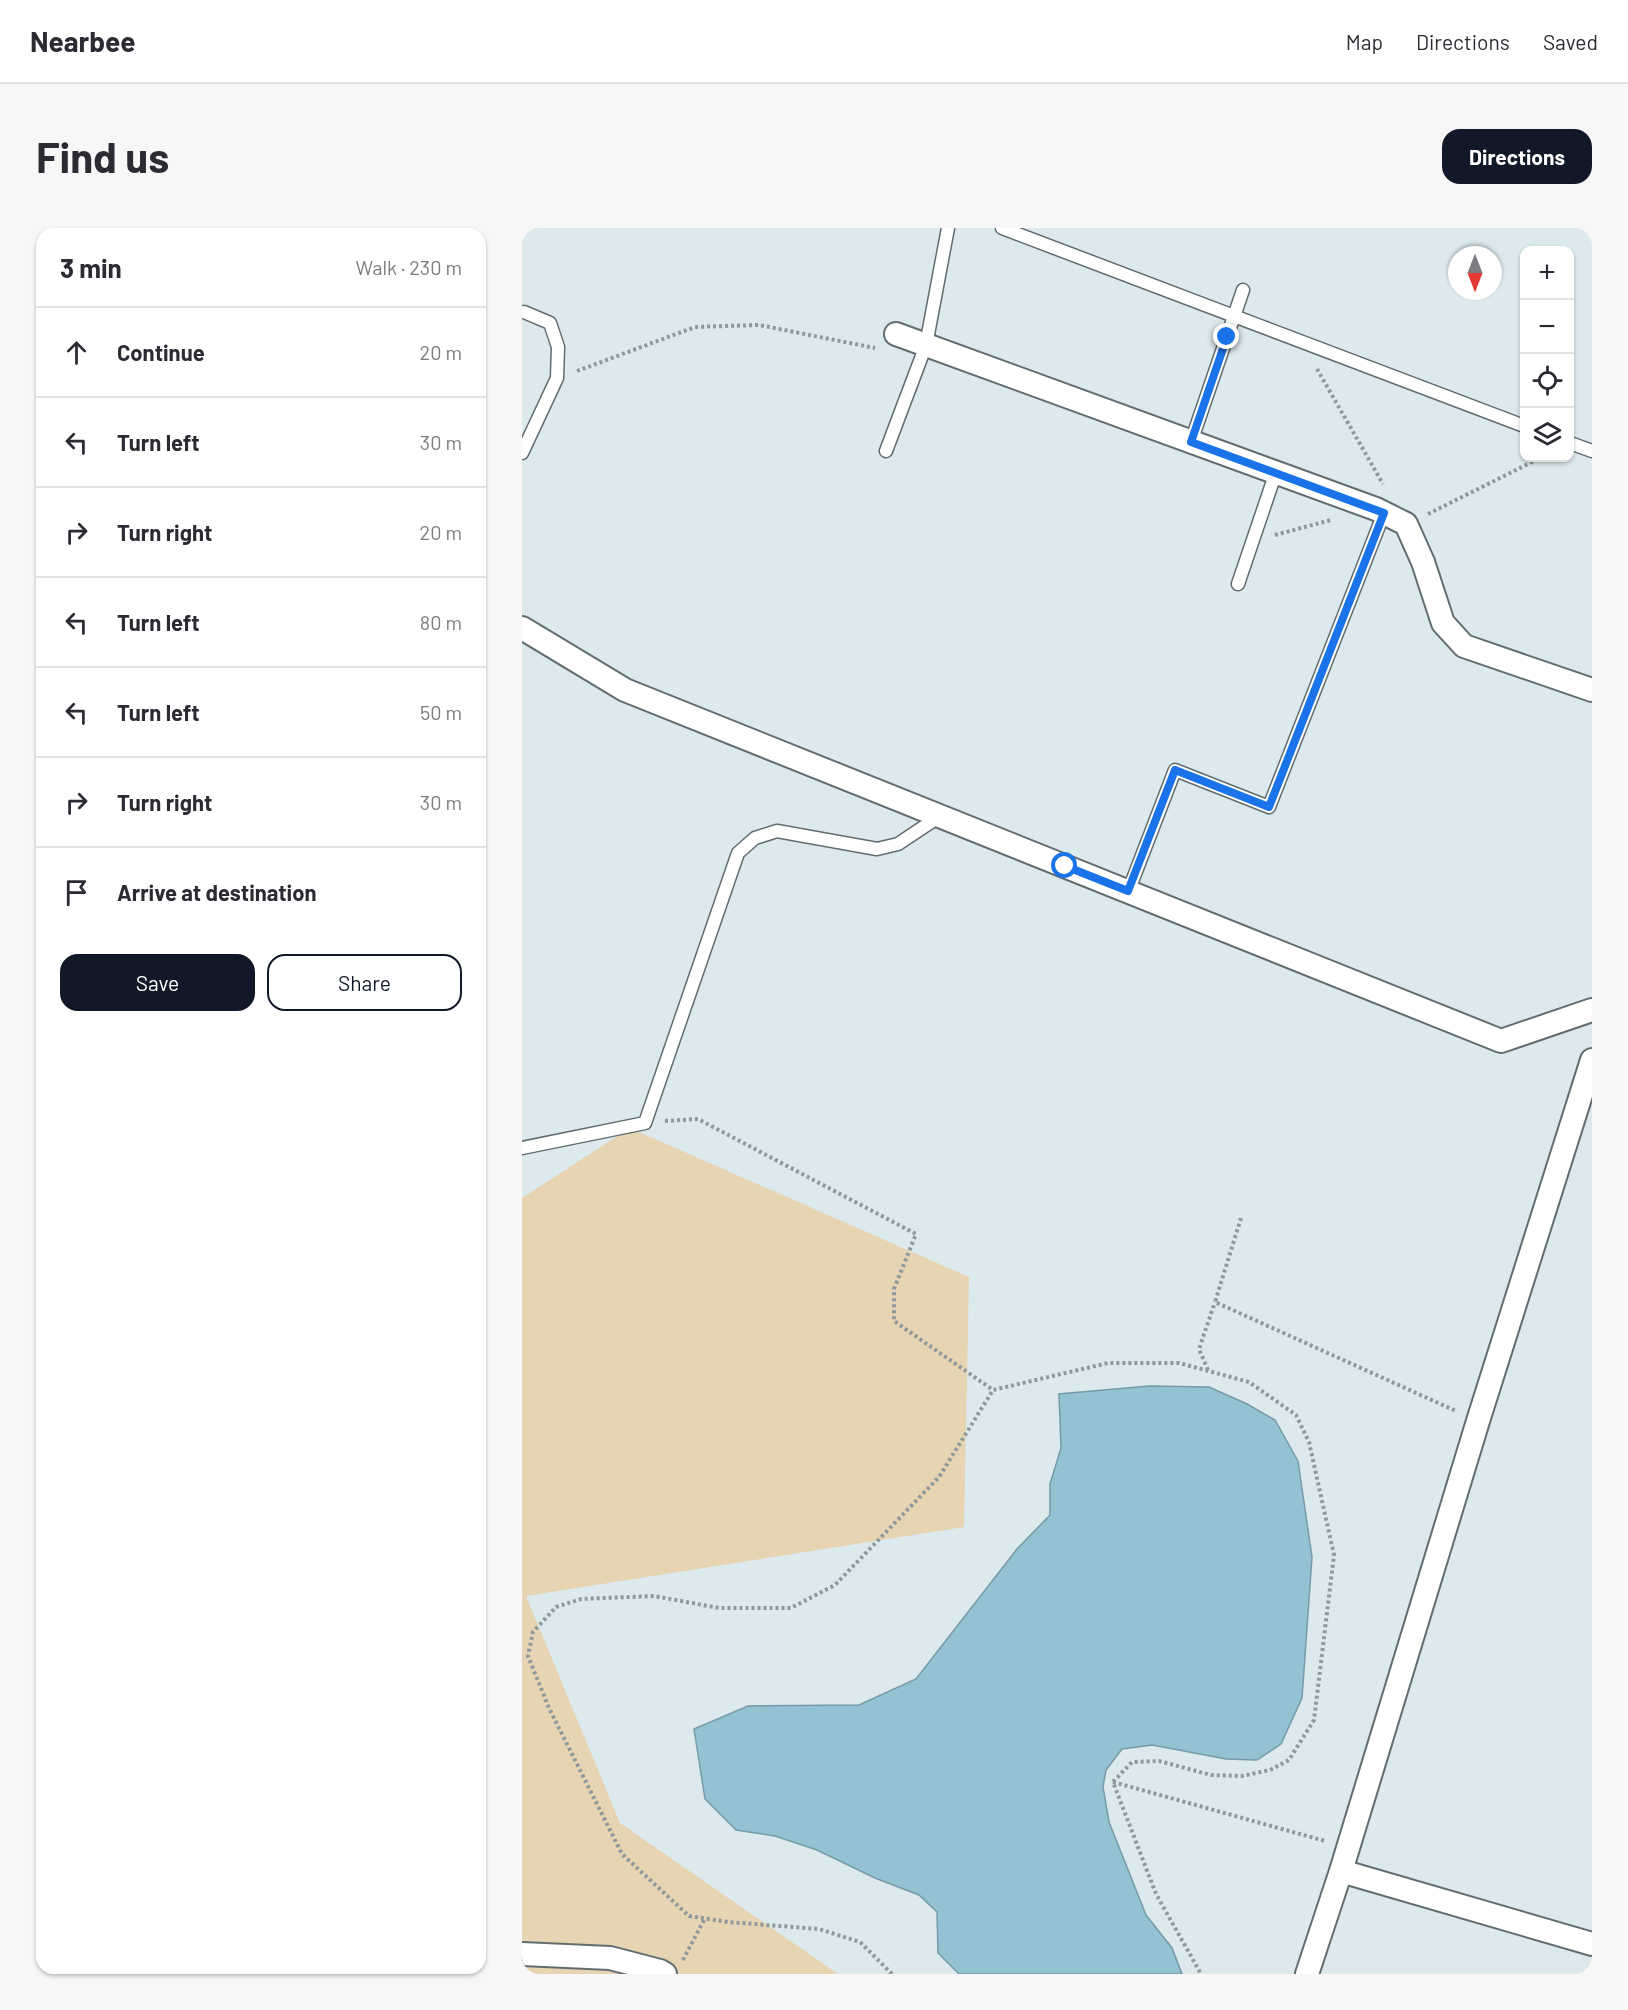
<!DOCTYPE html>
<meta charset="utf-8">
<style>
:root{--surface:#fff;--page:#f7f7f7;--text:#2b2b33;--muted:#7c7c81;--line:#e1e1e2;--accent:#111827}
body{margin:0;font-family:Barlow,sans-serif;background:var(--page);color:var(--text)}
.controls{position:absolute;right:18px;top:18px;display:grid;overflow:hidden;border-radius:12px;box-shadow:0 2px 4px #0004}
.controls button{width:54px;height:54px;display:grid;place-items:center;padding:0;border:0;border-bottom:2px solid var(--line);background:var(--surface);color:var(--text);font:30px sans-serif}
.compass{position:absolute;left:926px;top:18px;width:54px;height:54px;border-radius:50%;background:var(--surface);box-shadow:0 2px 4px #0004;rotate:180deg}
.stop{position:absolute;width:18px;height:18px;margin:-14px;border:4px solid #1a73e8;border-radius:50%;background:#fff}
.stop.end{background:#1a73e8;border-color:#fff;box-shadow:0 2px 6px #0008}
.list{margin:0;padding:0;list-style:none}
h2{display:flex;justify-content:space-between;align-items:center;height:78px;margin:0;padding:0 24px;font-size:26px}
h2 small{font-size:20px;font-weight:400;color:var(--muted)}
.list li{display:grid;grid-template-columns:39px 1fr auto;gap:18px;align-items:center;box-sizing:border-box;height:90px;padding:0 24px;border-top:2px solid var(--line)}
.list b{display:block;font-size:22px;white-space:nowrap}
.list em{font-size:20px;font-style:normal;color:var(--muted)}
.actions{display:flex;gap:12px;padding:18px 24px}
.actions a{flex:1;padding:14px 0;border:2px solid var(--accent);border-radius:18px;text-align:center;font-size:21px;color:var(--accent)}
.actions .main{background:var(--accent);color:#fff}
.icon{flex:none;width:33px;height:33px;fill:none;stroke:currentColor;stroke-width:2;stroke-linecap:round;stroke-linejoin:round}
.map{position:relative;flex:none;width:1070px;height:1746px;overflow:hidden;border-radius:18px}
header{display:flex;align-items:center;gap:36px;box-sizing:border-box;height:84px;padding:0 30px;background:var(--surface);border-bottom:2px solid var(--line)}
header strong{font-size:28px}
nav{display:flex;gap:33px;margin-inline-start:auto;font-size:21px}
.intro{display:flex;align-items:center;justify-content:space-between;box-sizing:border-box;height:144px;padding:0 36px}
h1{margin:0;font-size:42px}
.button{padding:15px 27px;border-radius:18px;background:var(--accent);color:#fff;font-size:21px;font-weight:700}
main{display:flex;gap:36px;padding:0 36px}
aside{flex:1;background:var(--surface);border-radius:18px;box-shadow:0 2px 4px #0004}
.map>svg:first-child{display:block}
</style>
<header>
<strong>Nearbee</strong>
<nav><a>Map</a><a>Directions</a><a>Saved</a></nav>
</header>
<div class="intro"><h1>Find us</h1><a class="button">Directions</a></div>
<main>
<aside>
<h2>3 min<small>Walk · 230 m</small></h2>
<ul class="list">
<li><svg class="icon" aria-label="ahead" viewBox="0 0 24 24"><path d="M12 20V5M6 11l6-6 6 6"/></svg><div><b>Continue</b></div><em>20 m</em></li>
<li><svg class="icon" aria-label="left" viewBox="0 0 24 24"><path d="M17 20v-9H6M10 6l-5 5 5 5"/></svg><div><b>Turn left</b></div><em>30 m</em></li>
<li><svg class="icon" aria-label="right" viewBox="0 0 24 24"><path d="M7 20v-9h11M14 6l5 5-5 5"/></svg><div><b>Turn right</b></div><em>20 m</em></li>
<li><svg class="icon" aria-label="left" viewBox="0 0 24 24"><path d="M17 20v-9H6M10 6l-5 5 5 5"/></svg><div><b>Turn left</b></div><em>80 m</em></li>
<li><svg class="icon" aria-label="left" viewBox="0 0 24 24"><path d="M17 20v-9H6M10 6l-5 5 5 5"/></svg><div><b>Turn left</b></div><em>50 m</em></li>
<li><svg class="icon" aria-label="right" viewBox="0 0 24 24"><path d="M7 20v-9h11M14 6l5 5-5 5"/></svg><div><b>Turn right</b></div><em>30 m</em></li>
<li><svg class="icon" aria-label="arrive" viewBox="0 0 24 24"><path d="M6 21V4h12l-3 4 3 4H6"/></svg><div><b>Arrive at destination</b></div></li>
</ul>
<div class="actions"><a class="main">Save</a><a>Share</a></div>
</aside>
<div class="map">
<svg width="1070" height="1746" viewBox="0 0 1070 1746">
<rect width="100%" height="100%" fill="#dce9ed"/>
<path fill="#e6d4b2" d="M108 900 447 1049 442 1299 4 1368 98 1595 316 1746H0V970Z"/>
<path fill="#93c3d3" stroke="#779aa6" stroke-width="1.5" d="M627 1158 687 1159 725 1176 753 1192 776 1233 790 1329 780 1470 759 1516 735 1532 704 1531 630 1517 600 1521 584 1542 581 1559 587 1594 624 1687 650 1720 660 1746H437L416 1725 415 1684 397 1667 353 1650 295 1622 253 1608 214 1602 183 1571 172 1501 226 1478 337 1477 394 1451 495 1321 528 1287V1256L539 1220 537 1166Z"/>
<g fill="none" stroke-linecap="round" stroke-linejoin="round">
<defs>
<path id="lane" d="M480 0 1002 198
M669 214 721 62
M1048 215 1070 223
M364 223 404 117 426 0
M0 225 35 150 36 119 28 95 2 84
M716 356 754 244
M606 664 653 542 747 579 862 285
M0 920 123 895 216 625 233 610 255 603 355 621 376 616 418 588"/>
<path id="street" d="M374 106 854 281 884 296 901 334 921 395 942 418 1070 462
M0 400 103 462 979 813 1070 782
M819 1643 1070 1716
M0 1726 88 1730 138 1743 143 1746
M785 1746 819 1643 956 1193 1070 832"/>
</defs>
<use href="#lane" stroke="#626d70" stroke-width="15"/>
<use href="#street" stroke="#626d70" stroke-width="26"/>
<path stroke="#8f999c" stroke-width="4" stroke-dasharray="3 3" stroke-linecap="butt" d="M795 141 861 256
M55 143 173 99 237 97 353 120
M906 286 1018 230
M753 307 809 292
M143 893 176 891 394 1006 372 1061V1093L471 1162
M719 990 693 1074 934 1183
M686 1142 677 1121 693 1074
M591 1554 803 1613
M161 1732 183 1690
M370 1746 338 1714 297 1701 206 1694 167 1688 100 1626 27 1480 6 1428 11 1404 34 1379 59 1371 132 1368 197 1380H269L313 1357 417 1249 471 1162 586 1135H657L727 1154 774 1187 787 1214 812 1327 792 1492 767 1532 748 1542 720 1548 689 1547 637 1533 610 1534 591 1554 634 1666 679 1746"/>
<use href="#lane" stroke="#fff" stroke-width="12"/>
<use href="#street" stroke="#fff" stroke-width="22"/>
</g>
<g fill="none" stroke-linecap="round" stroke-linejoin="round">
<path stroke="#1a73e8" stroke-width="8" d="M543 638 606 663 653 542 747 579 862 285 669 214 705 109"/>
</g>
</svg>
<div class="controls">
<button>+</button>
<button>−</button>
<button><svg class="icon" aria-label="locate" viewBox="0 0 24 24"><circle cx="12" cy="12" r="6"/><path d="M12 2v4M12 18v4M2 12h4M18 12h4"/></svg></button>
<button><svg class="icon" aria-label="layers" viewBox="0 0 24 24"><path d="M12 4l9 5-9 5-9-5zM3 14l9 5 9-5"/></svg></button>
</div>
<svg class="compass" viewBox="-18 -18 36 36"><path d="M0-13l5 13h-10z" fill="#e53935"/><path d="M0 13l5-13h-10z" fill="#7c7c81"/></svg>
<div class="stop" style="left:543px;top:638px"></div>
<div class="stop end" style="left:705px;top:109px"></div>
</div>
</main>
